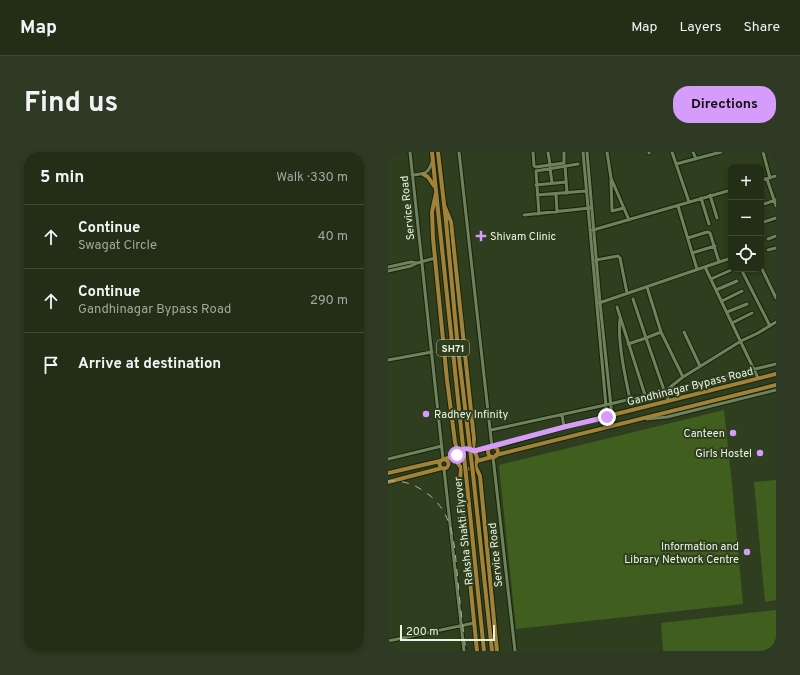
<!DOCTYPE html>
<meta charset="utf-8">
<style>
:root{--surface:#222e16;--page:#2e3a23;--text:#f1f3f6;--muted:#a2a8a1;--line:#3f4a35;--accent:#d59cfb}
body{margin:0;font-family:Overpass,sans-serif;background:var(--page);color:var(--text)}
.controls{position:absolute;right:12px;top:12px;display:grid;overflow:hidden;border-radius:8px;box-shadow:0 2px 6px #0003}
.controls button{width:36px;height:36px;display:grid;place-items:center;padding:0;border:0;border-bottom:1px solid var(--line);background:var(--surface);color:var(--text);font:20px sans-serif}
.scale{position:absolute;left:12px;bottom:10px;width:95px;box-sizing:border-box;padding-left:4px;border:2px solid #eaf4e1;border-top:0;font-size:11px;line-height:14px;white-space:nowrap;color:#eaf4e1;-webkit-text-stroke:3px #2e3e1e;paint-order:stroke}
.stop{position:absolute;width:12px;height:12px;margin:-9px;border:3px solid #d59cfb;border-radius:50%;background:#fff}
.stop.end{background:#d59cfb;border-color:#fff;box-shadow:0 1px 4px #0008}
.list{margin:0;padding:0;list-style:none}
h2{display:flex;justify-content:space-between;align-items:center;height:52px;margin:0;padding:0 16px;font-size:17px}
h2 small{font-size:13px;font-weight:400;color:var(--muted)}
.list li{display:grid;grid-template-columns:26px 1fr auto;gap:12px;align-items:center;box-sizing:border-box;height:64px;padding:0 16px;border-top:1px solid var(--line)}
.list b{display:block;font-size:15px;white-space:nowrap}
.list p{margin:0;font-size:13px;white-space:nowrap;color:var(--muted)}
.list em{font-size:13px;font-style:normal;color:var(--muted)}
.icon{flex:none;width:22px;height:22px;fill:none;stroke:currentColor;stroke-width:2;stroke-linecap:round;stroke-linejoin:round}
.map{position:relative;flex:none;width:388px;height:499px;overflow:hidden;border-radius:16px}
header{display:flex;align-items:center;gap:24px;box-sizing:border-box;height:56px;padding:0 20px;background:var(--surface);border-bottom:1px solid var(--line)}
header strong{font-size:19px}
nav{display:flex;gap:22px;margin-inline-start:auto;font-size:14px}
.intro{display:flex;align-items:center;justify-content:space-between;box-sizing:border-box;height:96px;padding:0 24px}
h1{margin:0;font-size:28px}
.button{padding:10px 18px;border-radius:16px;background:var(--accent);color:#111;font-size:14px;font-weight:700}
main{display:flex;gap:24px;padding:0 24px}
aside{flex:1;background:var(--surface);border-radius:16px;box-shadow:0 2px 6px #0003}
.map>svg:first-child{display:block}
</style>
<header>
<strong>Map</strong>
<nav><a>Map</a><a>Layers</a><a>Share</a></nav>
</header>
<div class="intro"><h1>Find us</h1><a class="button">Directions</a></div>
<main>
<aside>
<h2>5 min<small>Walk · 330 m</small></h2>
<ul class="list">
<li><svg class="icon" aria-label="ahead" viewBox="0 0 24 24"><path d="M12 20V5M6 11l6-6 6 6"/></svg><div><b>Continue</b><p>Swagat Circle</p></div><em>40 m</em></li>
<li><svg class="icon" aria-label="ahead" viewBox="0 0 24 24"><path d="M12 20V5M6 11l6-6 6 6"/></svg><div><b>Continue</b><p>Gandhinagar Bypass Road</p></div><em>290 m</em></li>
<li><svg class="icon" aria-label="arrive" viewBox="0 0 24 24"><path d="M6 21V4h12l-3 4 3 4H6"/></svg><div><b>Arrive at destination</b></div></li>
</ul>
</aside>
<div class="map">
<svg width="388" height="499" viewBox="0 0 388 499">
<rect width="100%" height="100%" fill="#2e3e1e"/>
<path fill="#405f1e" d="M336 258 344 332 355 452 128 477 111 313Z
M388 328V448L377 450 366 330Z
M388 458V499H275L273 471Z"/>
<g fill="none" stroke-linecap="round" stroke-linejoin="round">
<defs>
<path id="minor" d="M22 0 55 307
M71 0 104 295
M145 0 146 14 148 15 176 11V0
M160 0 162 13
M195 0 219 265
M199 0 212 151 224 264
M219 0 223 26 241 68
M261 0V1
M284 0 301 50
M305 0 308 7
M375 0 382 26
M288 12 333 0
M177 14 179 41
M162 16 164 31
M24 23C37 22 40 22 44 10
M379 27 388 54
M223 28 224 59 236 56
M373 28 388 24
M148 33 178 30
M168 42 169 60
M149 43 198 39
M322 43 329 66
M313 46 321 72
M373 53 388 48
M290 54 309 117
M151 62 148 19 190 12
M136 63 202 56
M373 71 388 66
M205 78 343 38V39
M300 86 319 80 322 81 331 110
M380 87 388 84
M380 98 388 96
M304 101 327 94
M208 108 230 104 232 106 239 141
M0 115 23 110 29 111
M317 115 370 226
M373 115 388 146
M353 117 382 174
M0 119 23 114 29 111 47 106
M323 127 343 118
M259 135 273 180
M328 138 349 129
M334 149 354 139
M211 151 343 106
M229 155 257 243
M339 160 359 152
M232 167C229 189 237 225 242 247
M344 171 364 161
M296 180 312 214
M240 192 258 186 245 147
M0 208 44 200
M281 236 295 225 353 189 370 181 388 170
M276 238 258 186 273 180 295 225
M279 238 280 249
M174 263 176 275
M259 267 279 265 388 238
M103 278 222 252 388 212
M105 305 127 499
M0 307 54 294
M56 317 76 499
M0 489 86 471"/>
<path id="major" d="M44 0 51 68
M50 0 58 69
M35 22 40 25 46 34
M48 41 44 60 45 86 59 228 67 290 70 301
M56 53 63 70 86 287 85 298
M105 295 176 275 388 222
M100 300a5 5 0 1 1 10 0a5 5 0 1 1-10 0Z
M69 307a10 10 0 1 1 20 0a10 10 0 1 1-20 0Z
M86 299 101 296
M108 303 388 233
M57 307 69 303
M51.5 312a4.5 4.5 0 1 1 9 0a4.5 4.5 0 1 1-9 0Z
M89 309 104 305
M87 313 92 324 109 499
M73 316 72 330 89 499
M0 321 52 309
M85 322 104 499
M78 323 96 499
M0 330 54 316"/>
</defs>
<use href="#minor" stroke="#162406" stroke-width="5"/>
<use href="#major" stroke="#162406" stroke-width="6"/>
<use href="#minor" stroke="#6f825f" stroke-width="3"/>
<use href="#major" stroke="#a2823a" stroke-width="4"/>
<path stroke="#abb79f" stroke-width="1" stroke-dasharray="7 7" stroke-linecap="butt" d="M0 329C14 328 26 332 37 340 68 361 66 395 70 429 72 452 75 476 78 499"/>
<defs>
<path id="major-bridge" d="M51 68 78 323
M58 69 70 197 85 322"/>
</defs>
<use href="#major-bridge" stroke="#162406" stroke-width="6" stroke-linecap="butt"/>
<use href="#major-bridge" stroke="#a2823a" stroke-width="4"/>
</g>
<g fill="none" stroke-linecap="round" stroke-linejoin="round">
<path stroke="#d59cfb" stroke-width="5" d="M69 303C73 296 80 295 86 299L176 275 219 265"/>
</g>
<g fill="#d59cfb" stroke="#2e3e1e" stroke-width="1.5">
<path d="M91 78h4v4h4v4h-4v4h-4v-4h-4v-4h4z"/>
<circle cx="38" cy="262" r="4"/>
<circle cx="345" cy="281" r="4"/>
<circle cx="372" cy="301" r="4"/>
<circle cx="359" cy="400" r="4"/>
</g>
<g text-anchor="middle" stroke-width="4" stroke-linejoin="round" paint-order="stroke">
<rect fill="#2e3e1e" stroke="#b2bda6" stroke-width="1" x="49" y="188" width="32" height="16" rx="3"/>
<g font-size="10" font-weight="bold" fill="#eaf4e1">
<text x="65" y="200">SH71</text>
</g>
<g font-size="11" fill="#eaf4e1" stroke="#2e3e1e">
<text transform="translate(19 56) rotate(-96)" y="4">Service Road</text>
<text transform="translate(302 234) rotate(-14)" y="4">Gandhinagar Bypass Road</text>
<text transform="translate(75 379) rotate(-96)" y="4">Raksha Shakti Flyover</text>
<text transform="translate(107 403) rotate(-96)" y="4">Service Road</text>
</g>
<g font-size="11" fill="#eaf4e1" stroke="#2e3e1e" text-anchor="end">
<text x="102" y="88" text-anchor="start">Shivam Clinic</text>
<text x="46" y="266" text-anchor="start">Radhey Infinity</text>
<text x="337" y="285">Canteen</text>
<text x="364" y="305">Girls Hostel</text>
<text x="351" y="398">Information and<tspan x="351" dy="13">Library Network Centre</tspan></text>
</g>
</g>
</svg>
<div class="controls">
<button>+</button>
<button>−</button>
<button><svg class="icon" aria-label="locate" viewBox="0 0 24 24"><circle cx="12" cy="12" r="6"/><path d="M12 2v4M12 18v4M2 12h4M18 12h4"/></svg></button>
</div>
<div class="scale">200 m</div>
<div class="stop" style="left:69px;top:303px"></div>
<div class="stop end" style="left:219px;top:265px"></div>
</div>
</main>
